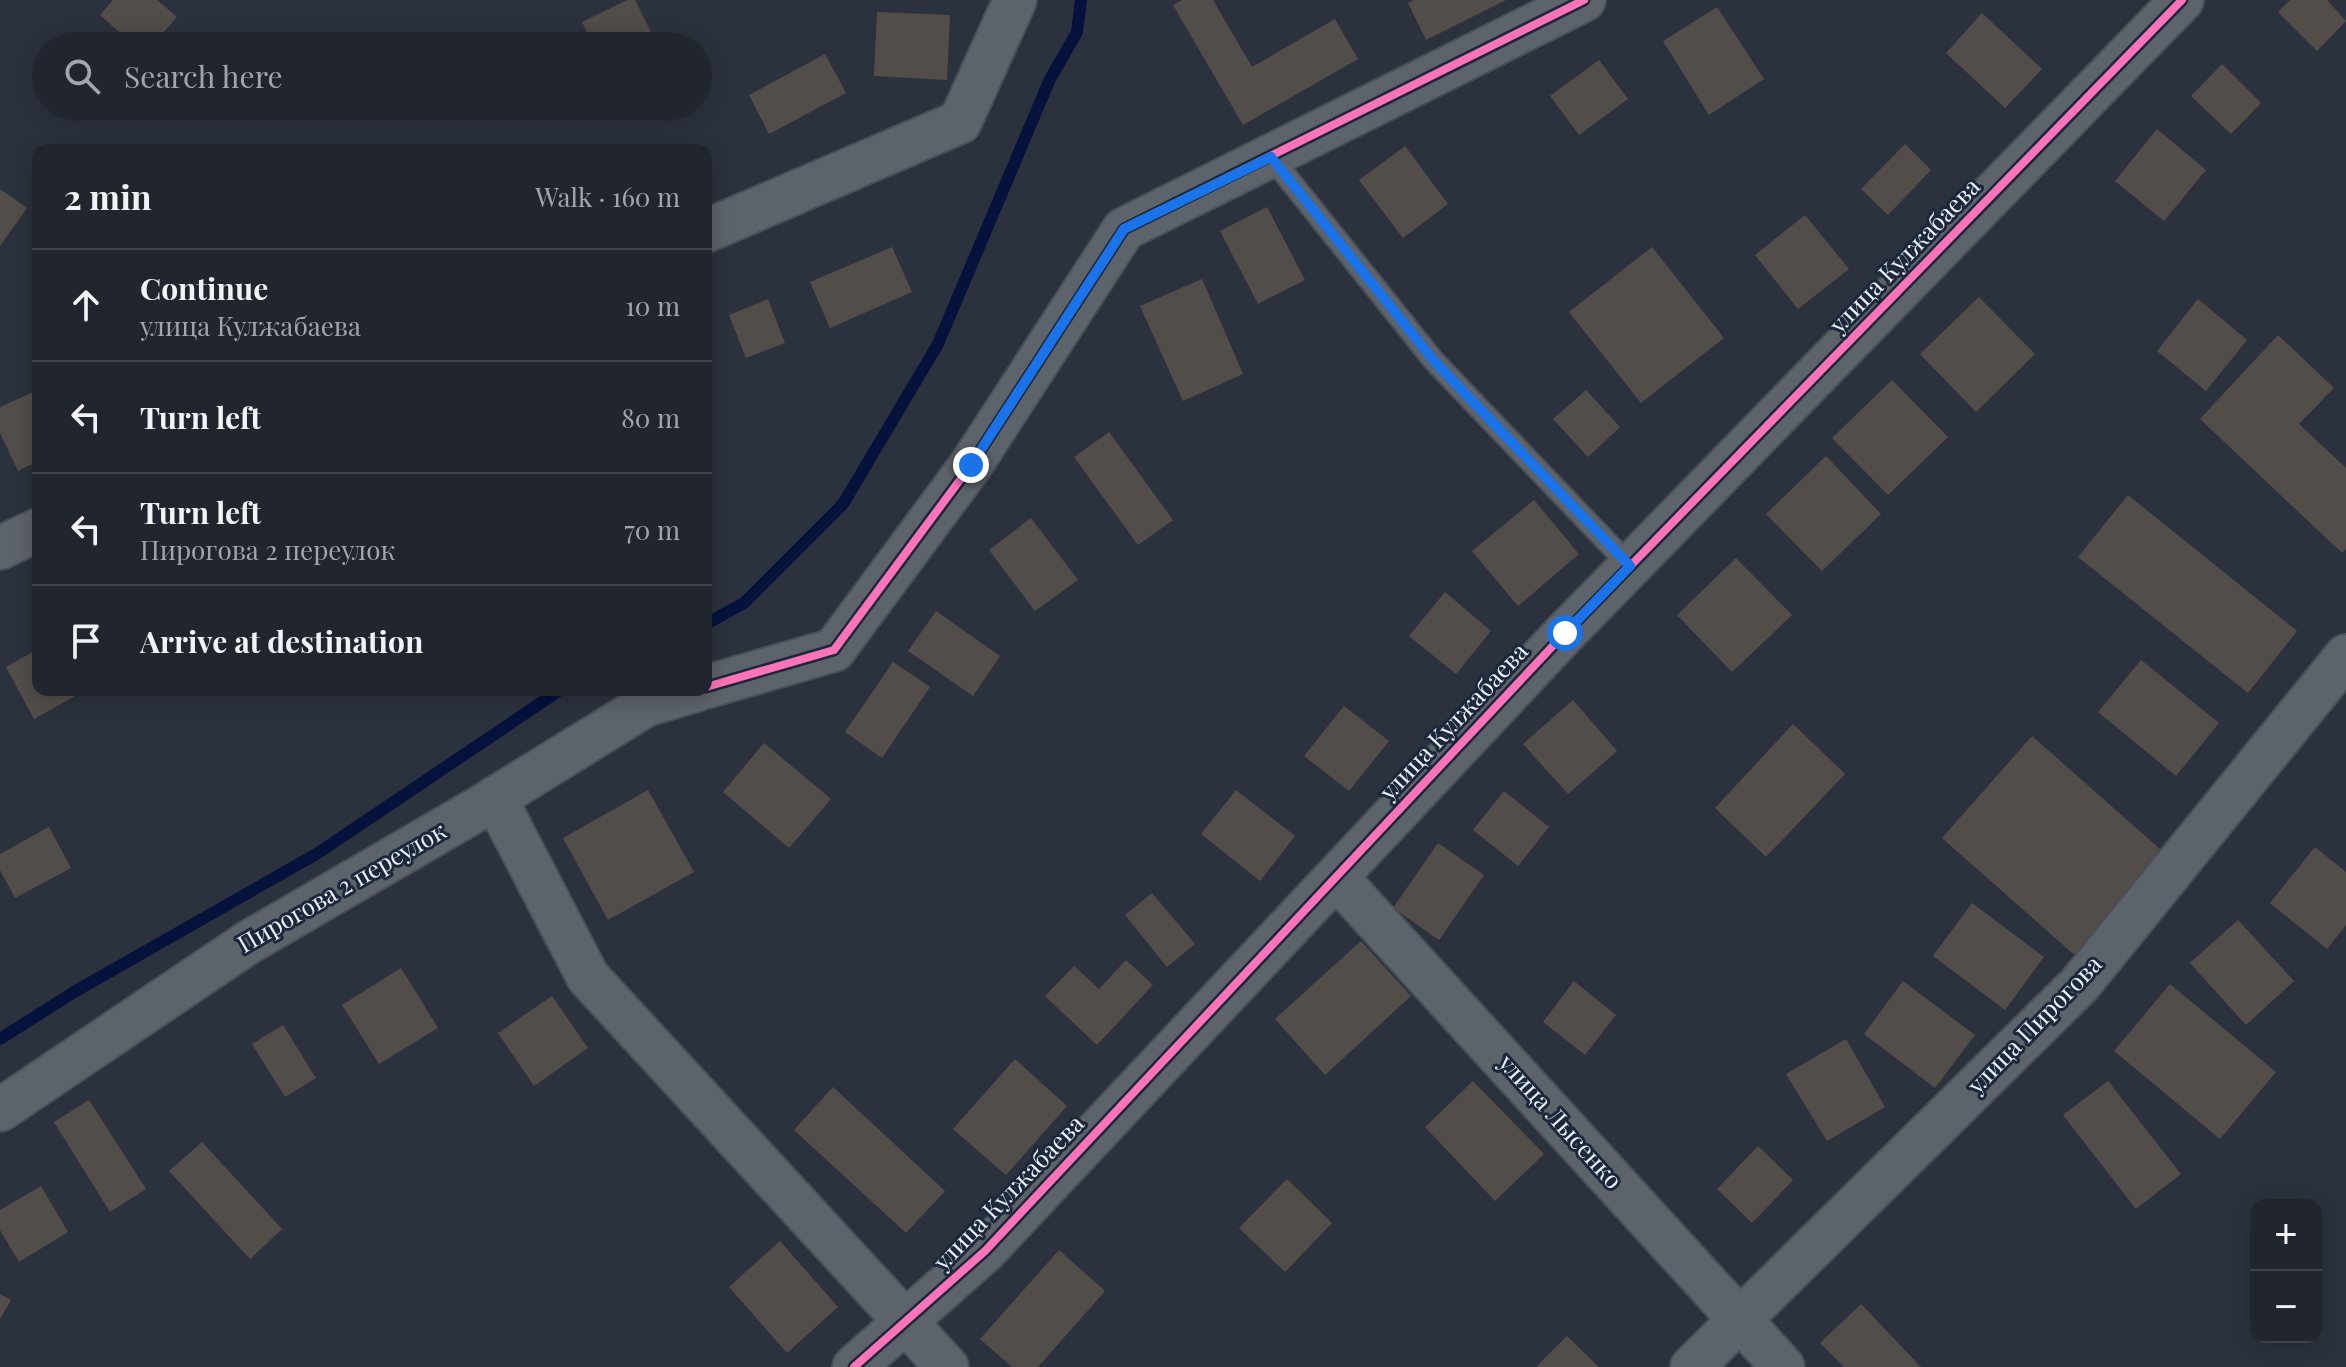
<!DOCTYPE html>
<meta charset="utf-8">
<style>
:root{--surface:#21262e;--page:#2d323a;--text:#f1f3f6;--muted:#a2a5aa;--line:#3e434a}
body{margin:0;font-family:"Playfair Display",serif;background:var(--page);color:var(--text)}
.controls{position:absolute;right:24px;bottom:24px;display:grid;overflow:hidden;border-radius:16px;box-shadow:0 4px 20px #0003}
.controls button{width:72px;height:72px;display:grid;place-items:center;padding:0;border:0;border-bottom:2px solid var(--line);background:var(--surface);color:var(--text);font:40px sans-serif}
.stop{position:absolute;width:24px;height:24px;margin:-18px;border:6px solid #1a73e8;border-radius:50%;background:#fff}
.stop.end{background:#1a73e8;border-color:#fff;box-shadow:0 2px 8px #0008}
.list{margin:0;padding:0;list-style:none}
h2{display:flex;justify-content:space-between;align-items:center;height:104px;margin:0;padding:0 32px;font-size:34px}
h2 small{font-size:26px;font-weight:400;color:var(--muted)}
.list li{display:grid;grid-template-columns:52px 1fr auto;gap:24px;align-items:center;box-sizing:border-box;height:112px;padding:0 32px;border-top:2px solid var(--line)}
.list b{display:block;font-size:30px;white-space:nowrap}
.list p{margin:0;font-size:26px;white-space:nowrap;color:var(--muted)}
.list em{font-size:26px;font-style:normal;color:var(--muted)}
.icon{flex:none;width:44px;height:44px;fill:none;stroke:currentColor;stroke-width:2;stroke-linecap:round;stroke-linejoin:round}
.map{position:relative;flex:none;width:2346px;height:1367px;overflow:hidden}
.search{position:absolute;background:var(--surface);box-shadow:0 4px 20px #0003;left:32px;top:32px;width:680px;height:88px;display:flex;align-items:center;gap:20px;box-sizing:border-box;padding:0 28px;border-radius:44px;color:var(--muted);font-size:30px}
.panel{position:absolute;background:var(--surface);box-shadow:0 4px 20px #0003;left:32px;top:144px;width:680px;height:552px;border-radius:16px}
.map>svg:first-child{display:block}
</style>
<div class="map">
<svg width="2346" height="1367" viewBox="0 0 2346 1367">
<rect width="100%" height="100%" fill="#2c323d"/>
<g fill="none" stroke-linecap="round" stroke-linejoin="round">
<path stroke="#04123c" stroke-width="12" d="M706 624 744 603 843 504 938 344 1050 79 1077 32 1081 0
M0 1039 74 992 318 853 560 690"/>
</g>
<path fill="#534d4a" d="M113 0H157L177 17 151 46H135L100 15Z
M627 0H635L656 42 647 46H594L582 22Z
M1182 0H1213L1252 67 1335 19 1358 59 1243 125 1173 5Z
M1414 0H1506L1426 40 1408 3Z
M2290 0H2327L2346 21 2317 51 2278 12Z
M1717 7 1764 79 1709 115 1663 41Z
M877 12 950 15 947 80 874 76Z
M1982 13 2042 69 2005 108 1946 53Z
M825 54 846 93 769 134 749 95Z
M1599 60 1628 99 1579 135 1550 96Z
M2222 64 2261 103 2231 134 2191 96Z
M2157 129 2206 170 2164 221 2115 181Z
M1905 144 1931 170 1888 215 1861 189Z
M1405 146 1448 204 1403 238 1359 180Z
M0 189 27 208 0 246Z
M1267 207 1305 280 1258 304 1220 231Z
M1805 215 1849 269 1798 309 1755 255Z
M892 247 912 292 830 328 810 282Z
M1652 247 1724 338 1641 403 1569 312Z
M1202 279 1243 374 1183 401 1140 306Z
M1979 297 2035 354 1976 412 1920 354Z
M768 299 785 343 746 358 729 315Z
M2198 299 2247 340 2206 391 2157 351Z
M2278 335 2334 388 2299 424 2346 468V549L2342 553 2200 419Z
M1892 380 1948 437 1888 495 1832 438Z
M38 390V461L18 471 0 433V407Z
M1586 390 1620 427 1588 457 1553 419Z
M1109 432 1173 520 1138 545 1074 457Z
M1826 456 1881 514 1822 571 1766 514Z
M2128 495 2297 631 2248 693 2078 557Z
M1534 500 1579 554 1518 606 1472 551Z
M1031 518 1078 580 1035 611 989 550Z
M1736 558 1792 615 1732 672 1677 615Z
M1445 592 1491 631 1456 674 1409 636Z
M936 611 1000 656 973 696 908 651Z
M38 649V690H86L34 719 6 667Z
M2141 660 2219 723 2176 776 2098 712Z
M893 662 930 687 882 758 845 732Z
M1573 700 1617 751 1568 794 1523 744Z
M1344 706 1389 741 1349 791 1304 756Z
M1793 724 1845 774 1766 857 1715 808Z
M2032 736 2169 857 2079 959 1942 838Z
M764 743 831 799 789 848 723 792Z
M648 790 694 872 608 920 563 838Z
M1236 790 1295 836 1260 881 1201 834Z
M1504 791 1549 827 1518 866 1473 830Z
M49 827 71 868 15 898 0 870V854Z
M1438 843 1484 875 1439 940 1393 908Z
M2315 847 2346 872V925L2327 949 2270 903Z
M1152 893 1195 944 1167 967 1125 915Z
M1972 903 2044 957 2005 1010 1933 956Z
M2238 920 2294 981 2246 1025 2190 963Z
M1361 941 1411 996 1325 1075 1275 1019Z
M1126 960 1153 985 1097 1045 1045 996 1074 966 1099 989Z
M401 968 438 1028 379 1064 342 1005Z
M1574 981 1616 1015 1585 1055 1543 1022Z
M1903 981 1975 1035 1935 1088 1864 1034Z
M2170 984 2276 1072 2220 1139 2114 1051Z
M552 996 588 1048 534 1086 498 1033Z
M283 1025 316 1078 285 1097 252 1044Z
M1846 1039 1885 1107 1827 1141 1786 1074Z
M1015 1059 1067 1106 1006 1175 953 1129Z
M1473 1081 1544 1154 1495 1201 1425 1127Z
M2108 1081 2181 1174 2136 1209 2063 1115Z
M833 1087 945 1191 906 1233 794 1130Z
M89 1100 146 1189 110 1212 54 1122Z
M202 1142 282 1229 250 1259 169 1171Z
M1758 1146 1793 1180 1752 1223 1717 1189Z
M1287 1179 1332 1223 1285 1272 1239 1228Z
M41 1186 68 1232 19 1262 0 1230V1210Z
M780 1241 838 1307 787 1353 729 1287Z
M1059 1250 1105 1291 1038 1367H1012L980 1339Z
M0 1294 11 1300 0 1319Z
M1861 1304 1921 1367H1844L1820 1343Z
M1567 1336 1599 1367H1536Z"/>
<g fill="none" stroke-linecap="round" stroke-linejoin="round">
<defs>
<path id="lane" d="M1271 157 1434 361 1630 566"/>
<path id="street" d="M706 231 960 122 1015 0
M0 548 38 530
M706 687 834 650 971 465 1124 229 1584 0
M495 798 588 977 947 1367
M1336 877 1783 1367
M0 1110 249 942 476 810 646 705 697 690
M854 1367 985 1251 1565 633 2182 0
M1692 1367 2080 984 2346 656"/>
</defs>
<use href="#lane" stroke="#494e57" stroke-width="24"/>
<use href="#street" stroke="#494e57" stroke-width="46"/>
<use href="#lane" stroke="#5d636a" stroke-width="20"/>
<use href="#street" stroke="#5d636a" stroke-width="42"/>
<defs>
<path id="cycleway" d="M706 687 834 650 971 465 1124 229 1584 0
M854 1367 985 1251 1565 633 2182 0"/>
</defs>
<use href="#cycleway" stroke="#1c2739" stroke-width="13"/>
<use href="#cycleway" stroke="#fb73b8" stroke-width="8"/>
</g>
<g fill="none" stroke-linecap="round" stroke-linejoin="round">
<path stroke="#1a73e8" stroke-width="10" d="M971 465 1124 229 1271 157 1434 361 1630 566 1565 633"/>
</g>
<g text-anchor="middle" stroke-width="6" stroke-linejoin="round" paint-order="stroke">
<g font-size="24" fill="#ebf2fe" stroke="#1c2739">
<text transform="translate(1905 256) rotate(-46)" y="8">улица Кулжабаева</text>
<text transform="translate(1454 722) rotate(-47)" y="8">улица Кулжабаева</text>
<text transform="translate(342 888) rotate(-30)" y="8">Пирогова 2 переулок</text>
<text transform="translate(2035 1025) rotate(-46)" y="8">улица Пирогова</text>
<text transform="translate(1560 1122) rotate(48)" y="8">улица Лысенко</text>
<text transform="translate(1009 1193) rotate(-46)" y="8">улица Кулжабаева</text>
</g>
</g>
</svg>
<div class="controls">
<button>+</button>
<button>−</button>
</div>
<div class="stop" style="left:1565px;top:633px"></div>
<div class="stop end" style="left:971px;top:465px"></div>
<div class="search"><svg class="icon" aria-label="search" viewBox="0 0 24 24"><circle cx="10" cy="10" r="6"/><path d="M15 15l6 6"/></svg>Search here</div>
<section class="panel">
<h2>2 min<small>Walk · 160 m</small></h2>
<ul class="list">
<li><svg class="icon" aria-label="ahead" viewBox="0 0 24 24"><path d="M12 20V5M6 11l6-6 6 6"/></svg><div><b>Continue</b><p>улица Кулжабаева</p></div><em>10 m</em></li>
<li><svg class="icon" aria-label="left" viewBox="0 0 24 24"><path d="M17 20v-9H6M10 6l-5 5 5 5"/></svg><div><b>Turn left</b></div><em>80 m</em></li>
<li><svg class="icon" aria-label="left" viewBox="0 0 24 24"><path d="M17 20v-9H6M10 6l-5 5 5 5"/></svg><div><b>Turn left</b><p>Пирогова 2 переулок</p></div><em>70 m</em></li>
<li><svg class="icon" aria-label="arrive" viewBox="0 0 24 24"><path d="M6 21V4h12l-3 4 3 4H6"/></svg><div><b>Arrive at destination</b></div></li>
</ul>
</section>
</div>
